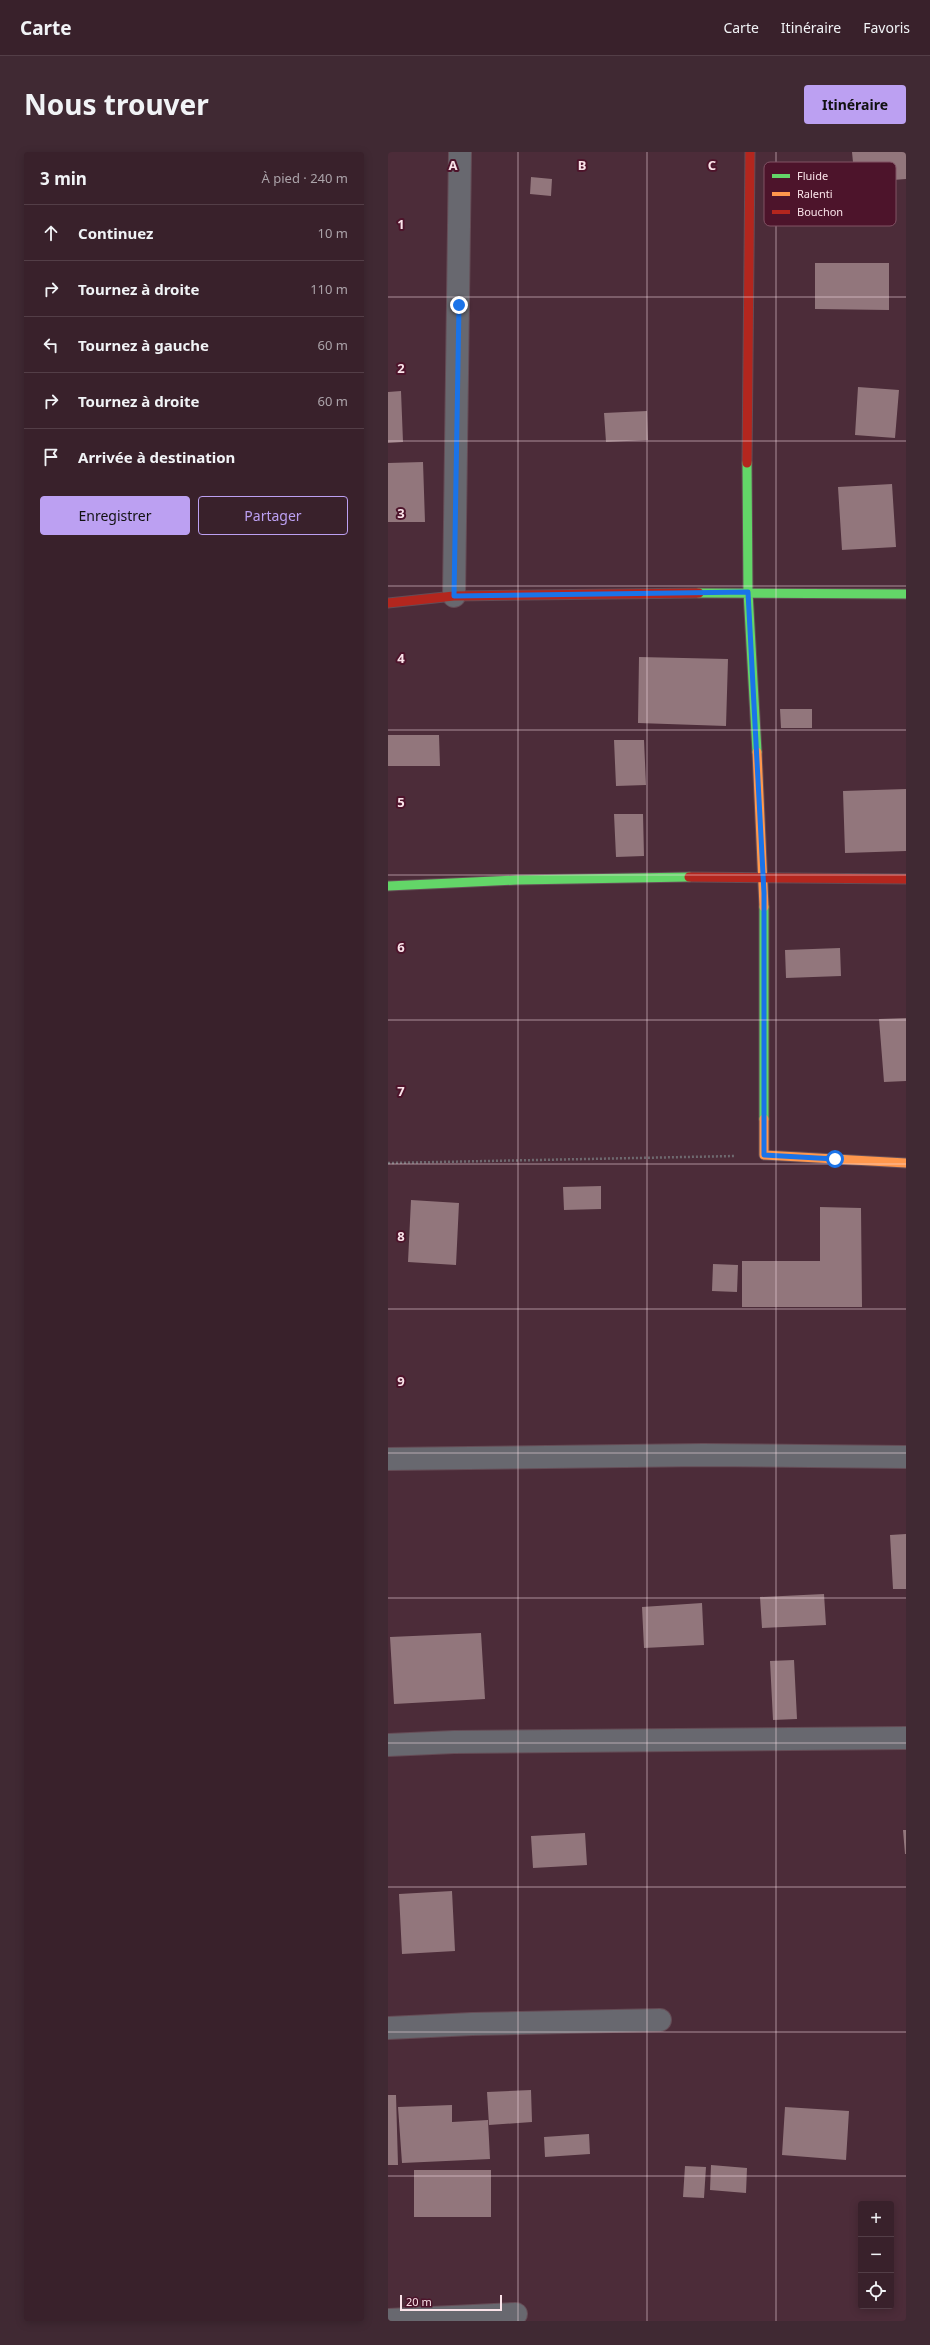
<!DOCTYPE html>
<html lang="fr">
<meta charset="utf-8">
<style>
:root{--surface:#39212b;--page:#402933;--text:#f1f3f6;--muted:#aba3a9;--line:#533e47;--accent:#bca0f2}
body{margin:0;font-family:"Noto Sans",sans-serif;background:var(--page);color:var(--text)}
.controls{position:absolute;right:12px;bottom:12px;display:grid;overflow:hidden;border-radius:4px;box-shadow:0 2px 10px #0003}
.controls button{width:36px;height:36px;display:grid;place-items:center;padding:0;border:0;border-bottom:1px solid var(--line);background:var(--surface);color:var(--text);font:20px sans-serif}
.scale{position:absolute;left:12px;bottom:10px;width:102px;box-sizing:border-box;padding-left:4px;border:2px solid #fae3e9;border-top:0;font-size:11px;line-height:14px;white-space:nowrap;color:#fae3e9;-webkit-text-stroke:3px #4d142b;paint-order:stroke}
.stop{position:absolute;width:12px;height:12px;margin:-9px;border:3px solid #1a73e8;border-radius:50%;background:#fff}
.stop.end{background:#1a73e8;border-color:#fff;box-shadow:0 1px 4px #0008}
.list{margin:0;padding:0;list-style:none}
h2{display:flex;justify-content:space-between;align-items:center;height:52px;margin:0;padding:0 16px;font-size:17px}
h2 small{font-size:13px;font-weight:400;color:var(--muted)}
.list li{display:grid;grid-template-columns:26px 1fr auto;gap:12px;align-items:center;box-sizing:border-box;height:56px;padding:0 16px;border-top:1px solid var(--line)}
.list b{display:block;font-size:15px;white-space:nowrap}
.list em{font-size:13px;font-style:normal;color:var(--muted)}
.actions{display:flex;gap:8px;padding:12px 16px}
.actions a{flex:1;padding:9px 0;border:1px solid var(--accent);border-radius:4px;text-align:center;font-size:14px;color:var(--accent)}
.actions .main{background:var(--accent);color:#111}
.icon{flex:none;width:22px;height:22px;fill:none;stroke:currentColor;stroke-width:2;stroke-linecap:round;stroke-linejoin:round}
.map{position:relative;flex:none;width:518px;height:2169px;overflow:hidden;border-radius:4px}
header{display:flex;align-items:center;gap:24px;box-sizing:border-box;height:56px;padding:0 20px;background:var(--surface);border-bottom:1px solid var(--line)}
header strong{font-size:19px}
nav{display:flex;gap:22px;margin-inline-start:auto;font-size:14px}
.intro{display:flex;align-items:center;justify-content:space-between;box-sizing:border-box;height:96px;padding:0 24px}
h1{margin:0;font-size:28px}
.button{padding:10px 18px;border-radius:4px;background:var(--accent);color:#111;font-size:14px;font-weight:700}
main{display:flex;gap:24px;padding:0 24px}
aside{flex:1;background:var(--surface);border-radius:4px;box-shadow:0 2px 10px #0003}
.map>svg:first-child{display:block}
</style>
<header>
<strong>Carte</strong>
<nav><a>Carte</a><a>Itinéraire</a><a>Favoris</a></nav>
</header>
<div class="intro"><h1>Nous trouver</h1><a class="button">Itinéraire</a></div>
<main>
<aside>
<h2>3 min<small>À pied · 240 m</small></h2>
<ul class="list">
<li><svg class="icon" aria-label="ahead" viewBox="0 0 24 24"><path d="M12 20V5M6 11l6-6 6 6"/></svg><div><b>Continuez</b></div><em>10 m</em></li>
<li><svg class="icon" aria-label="right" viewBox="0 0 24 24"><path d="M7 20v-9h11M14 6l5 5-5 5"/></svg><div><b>Tournez à droite</b></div><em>110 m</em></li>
<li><svg class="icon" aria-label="left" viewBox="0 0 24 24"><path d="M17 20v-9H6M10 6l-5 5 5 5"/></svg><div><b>Tournez à gauche</b></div><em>60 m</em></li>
<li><svg class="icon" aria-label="right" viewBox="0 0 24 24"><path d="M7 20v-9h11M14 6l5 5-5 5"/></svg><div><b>Tournez à droite</b></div><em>60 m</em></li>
<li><svg class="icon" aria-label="arrive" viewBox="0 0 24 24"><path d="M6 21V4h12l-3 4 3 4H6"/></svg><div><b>Arrivée à destination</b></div></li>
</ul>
<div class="actions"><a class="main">Enregistrer</a><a>Partager</a></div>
</aside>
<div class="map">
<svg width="518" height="2169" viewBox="0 0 518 2169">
<rect width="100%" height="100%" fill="#4c2c39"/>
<path fill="#92767c" d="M464 0H518V27L467 31Z
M143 25 164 27 163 44 142 42Z
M427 111H501V158L427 157Z
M470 235 511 238 507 286 467 283Z
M13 239 15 290 0 291V240Z
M259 259 260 288 218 290 216 261Z
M35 310 37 370H0V311Z
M504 332 508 395 454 398 450 335Z
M251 505 340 507 338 574 250 571Z
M392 557H424V576H393Z
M0 583H51L52 614H0Z
M226 588H256L258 633 228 634Z
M518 637V699L457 701 455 639Z
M226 662H255L256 704 228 705Z
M452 796 453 824 398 826 397 798Z
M518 866V929L496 930 491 867Z
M213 1034V1057L176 1058 175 1035Z
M23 1048 71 1051 68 1113 20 1110Z
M432 1055 473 1056 474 1155H354V1109H432Z
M325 1112 350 1113 349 1140 324 1139Z
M518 1382V1437H505L502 1383Z
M436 1442 438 1473 374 1476 372 1445Z
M314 1451 316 1493 256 1496 254 1455Z
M93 1481 97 1547 6 1552 2 1485Z
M406 1508 409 1567 385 1568 382 1509Z
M515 1678H518V1702H517Z
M197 1681 199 1713 145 1716 143 1684Z
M64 1739 67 1799 14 1802 11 1742Z
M143 1938 144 1970 101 1973 99 1940Z
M0 1943H8L10 2013H0Z
M64 1953V1970L100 1968 102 2007 14 2011 10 1955Z
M397 1955 461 1959 458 2008 394 2003Z
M201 1982 202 2002 157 2005 156 1985Z
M323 2013 359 2016 358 2041 322 2038Z
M297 2014 318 2015 316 2046 295 2045Z
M26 2018H103V2065H26Z"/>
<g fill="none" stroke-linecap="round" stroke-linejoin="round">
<defs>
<path id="street" d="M66 444 72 0
M0 1307 315 1303 518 1305
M0 1593 66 1590 518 1586
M0 1876 84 1872 272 1868
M0 2168 128 2162"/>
<path id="fast" d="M359 311 360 440 369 600
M311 441 518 442
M0 734 129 728 301 725
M376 755V967"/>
<path id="slow" d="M369 600 376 755
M376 967V1003L518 1011"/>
<path id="jam" d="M359 311 362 0
M0 451 66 444 311 441
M301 725 518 727"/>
</defs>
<use href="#street" stroke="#654c56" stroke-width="24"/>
<use href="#fast" stroke="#654c56" stroke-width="11"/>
<use href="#slow" stroke="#654c56" stroke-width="11"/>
<use href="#jam" stroke="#654c56" stroke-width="11"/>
<path stroke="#6e696f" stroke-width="2.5" stroke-dasharray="2 2" stroke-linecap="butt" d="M0 1011 347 1004"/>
<use href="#street" stroke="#68686f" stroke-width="22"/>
<use href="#fast" stroke="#63d668" stroke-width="9"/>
<use href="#slow" stroke="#ff974d" stroke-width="9"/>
<use href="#jam" stroke="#b3261e" stroke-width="9"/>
</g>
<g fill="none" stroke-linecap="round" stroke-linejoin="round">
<path stroke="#1a73e8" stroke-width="5" d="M71 153 66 444 360 440 376 741V1003L447 1007"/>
</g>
<path fill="none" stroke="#fae3e9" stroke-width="1" stroke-opacity="0.55" d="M130 0V2169M259 0V2169M388 0V2169M0 145H518M0 289H518M0 434H518M0 578H518M0 723H518M0 868H518M0 1012H518M0 1157H518M0 1301H518M0 1446H518M0 1591H518M0 1735H518M0 1880H518M0 2024H518"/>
<rect x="376" y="10" width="132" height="64" rx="6" fill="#4d142b" stroke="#815264" stroke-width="1"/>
<rect x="384" y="22" width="18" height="4" fill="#63d668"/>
<rect x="384" y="40" width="18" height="4" fill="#ff974d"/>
<rect x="384" y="58" width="18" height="4" fill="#b3261e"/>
<g font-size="11" fill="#fae3e9">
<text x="409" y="28">Fluide</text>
<text x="409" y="46">Ralenti</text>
<text x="409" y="64">Bouchon</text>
</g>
<g font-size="13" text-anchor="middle" font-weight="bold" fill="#fae3e9" stroke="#4d142b" stroke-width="4" stroke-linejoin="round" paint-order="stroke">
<text x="65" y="18">A</text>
<text x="194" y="18">B</text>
<text x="324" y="18">C</text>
<text x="13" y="77">1</text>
<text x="13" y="221">2</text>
<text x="13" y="366">3</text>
<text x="13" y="511">4</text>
<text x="13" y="655">5</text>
<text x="13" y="800">6</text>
<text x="13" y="944">7</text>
<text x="13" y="1089">8</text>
<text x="13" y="1234">9</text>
</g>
</svg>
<div class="controls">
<button>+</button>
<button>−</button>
<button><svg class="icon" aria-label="locate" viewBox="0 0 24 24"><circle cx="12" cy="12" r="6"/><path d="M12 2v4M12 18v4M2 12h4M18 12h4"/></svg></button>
</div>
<div class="scale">20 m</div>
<div class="stop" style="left:447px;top:1007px"></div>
<div class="stop end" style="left:71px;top:153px"></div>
</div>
</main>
